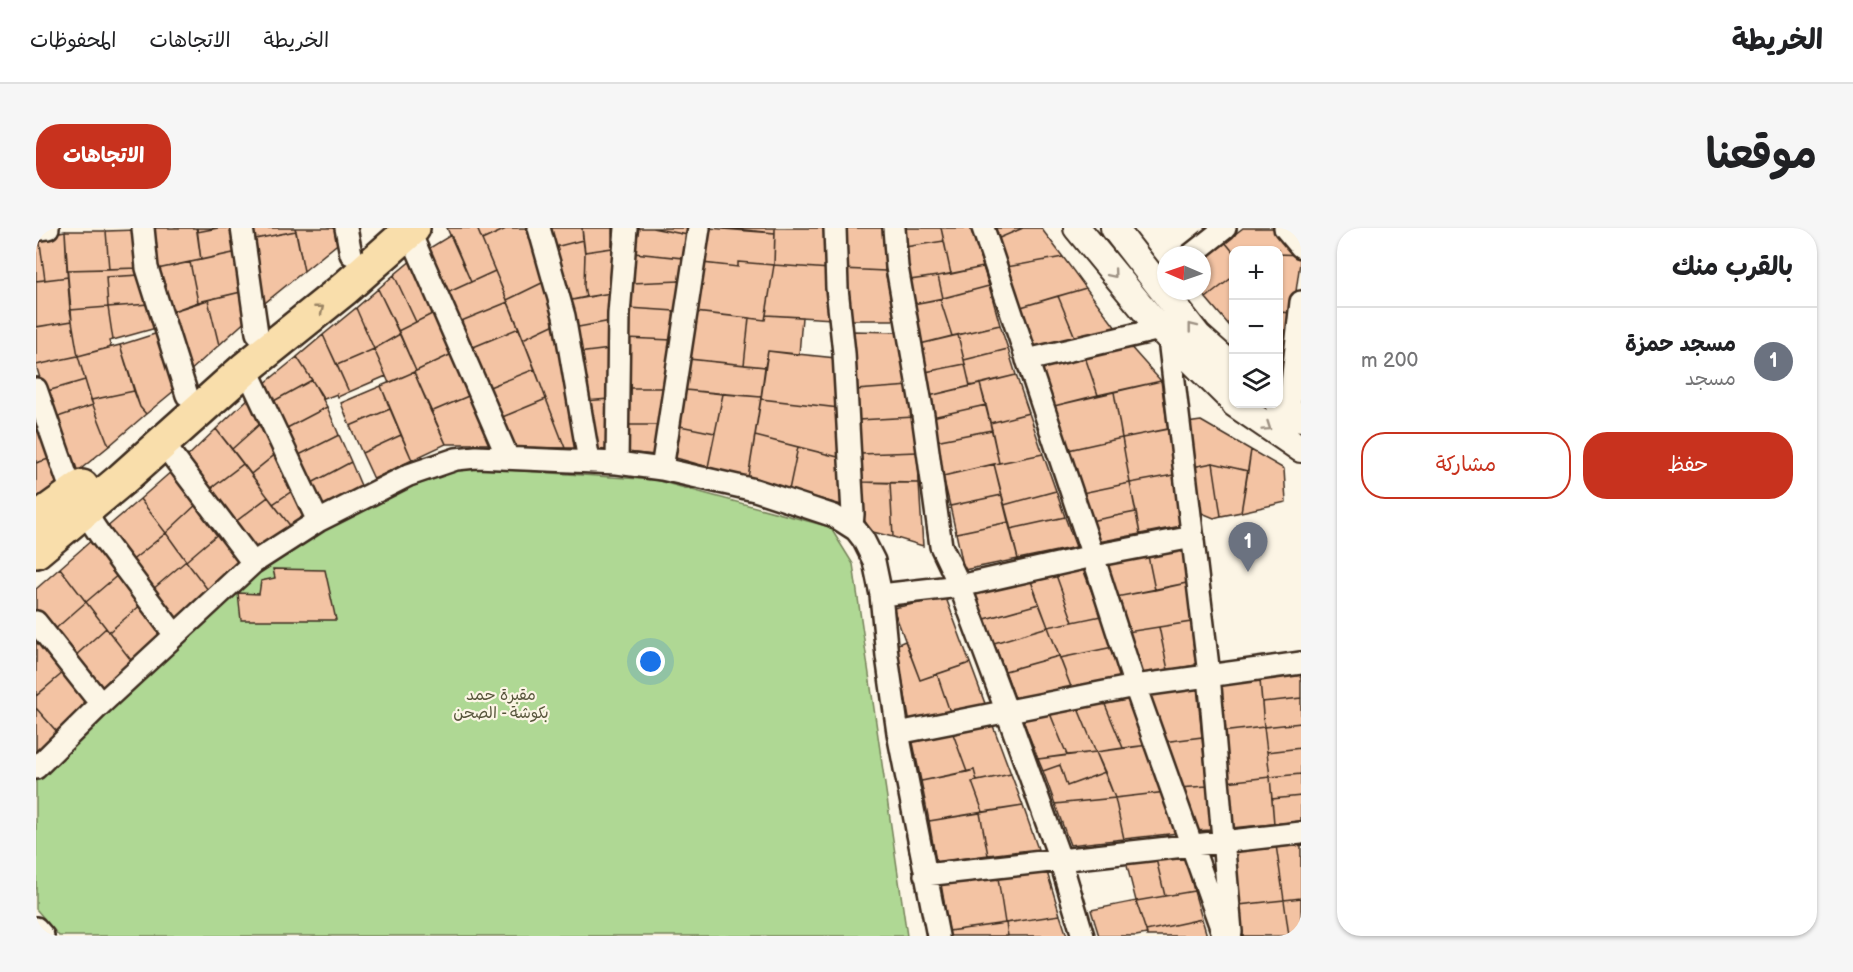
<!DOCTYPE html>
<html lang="ar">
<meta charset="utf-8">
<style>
:root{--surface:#fff;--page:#f6f6f6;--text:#202124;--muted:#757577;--line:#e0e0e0;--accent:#c8321e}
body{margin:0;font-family:"Balsamiq Sans","Playpen Sans Arabic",sans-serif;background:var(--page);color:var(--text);direction:rtl}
.controls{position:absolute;right:18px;top:18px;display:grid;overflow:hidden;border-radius:12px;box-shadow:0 2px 4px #0004}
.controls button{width:54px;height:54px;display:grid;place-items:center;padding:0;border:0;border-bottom:2px solid var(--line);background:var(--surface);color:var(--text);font:30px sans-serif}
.compass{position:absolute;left:1121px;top:18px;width:54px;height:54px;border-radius:50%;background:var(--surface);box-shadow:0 2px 4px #0004;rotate:272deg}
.you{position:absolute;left:615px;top:434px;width:21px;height:21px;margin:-15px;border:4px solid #fff;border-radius:50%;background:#1a73e8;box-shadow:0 0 0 9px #1a73e833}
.badge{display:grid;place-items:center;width:39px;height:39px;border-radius:50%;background:var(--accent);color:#fff;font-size:20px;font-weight:700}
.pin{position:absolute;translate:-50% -50px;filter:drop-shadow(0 2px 3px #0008)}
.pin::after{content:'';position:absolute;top:32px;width:21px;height:18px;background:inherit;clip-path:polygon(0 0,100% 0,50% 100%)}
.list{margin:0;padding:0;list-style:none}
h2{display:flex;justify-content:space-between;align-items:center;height:78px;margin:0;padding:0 24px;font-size:26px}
h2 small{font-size:20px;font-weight:400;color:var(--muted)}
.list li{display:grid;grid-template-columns:39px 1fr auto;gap:18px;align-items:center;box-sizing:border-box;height:108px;padding:0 24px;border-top:2px solid var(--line)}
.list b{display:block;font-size:22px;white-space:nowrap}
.list p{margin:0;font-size:20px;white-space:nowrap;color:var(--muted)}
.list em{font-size:20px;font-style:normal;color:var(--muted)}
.actions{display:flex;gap:12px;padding:18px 24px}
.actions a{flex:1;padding:14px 0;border:2px solid var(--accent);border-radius:24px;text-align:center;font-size:21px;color:var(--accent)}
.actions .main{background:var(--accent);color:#fff}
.icon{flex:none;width:33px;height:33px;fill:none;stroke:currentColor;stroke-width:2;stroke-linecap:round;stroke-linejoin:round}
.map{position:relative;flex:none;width:1265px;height:708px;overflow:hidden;direction:ltr;border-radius:24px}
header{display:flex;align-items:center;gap:36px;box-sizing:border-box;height:84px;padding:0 30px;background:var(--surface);border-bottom:2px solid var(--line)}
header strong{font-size:28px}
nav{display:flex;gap:33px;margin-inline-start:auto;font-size:21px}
.intro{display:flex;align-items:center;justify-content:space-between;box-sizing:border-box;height:144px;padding:0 36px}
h1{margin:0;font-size:42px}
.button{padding:15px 27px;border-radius:24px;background:var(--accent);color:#fff;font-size:21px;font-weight:700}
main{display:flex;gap:36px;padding:0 36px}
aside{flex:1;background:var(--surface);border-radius:24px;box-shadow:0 2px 4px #0004}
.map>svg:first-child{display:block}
</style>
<header>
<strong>الخريطة</strong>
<nav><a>الخريطة</a><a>الاتجاهات</a><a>المحفوظات</a></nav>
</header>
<div class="intro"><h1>موقعنا</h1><a class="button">الاتجاهات</a></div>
<main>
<aside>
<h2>بالقرب منك<small></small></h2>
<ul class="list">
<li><span class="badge" style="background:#6b7280">1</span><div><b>مسجد حمزة</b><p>مسجد</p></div><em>200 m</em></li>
</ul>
<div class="actions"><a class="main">حفظ</a><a>مشاركة</a></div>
</aside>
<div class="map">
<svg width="1265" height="708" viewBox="0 0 1265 708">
<rect width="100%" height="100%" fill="#fcf5e5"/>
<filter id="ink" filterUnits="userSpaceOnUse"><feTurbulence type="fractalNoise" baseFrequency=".0167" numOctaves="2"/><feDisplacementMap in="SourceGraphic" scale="12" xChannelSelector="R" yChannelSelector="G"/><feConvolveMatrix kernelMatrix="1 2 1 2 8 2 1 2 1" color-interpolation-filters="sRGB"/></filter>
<g filter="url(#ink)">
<path fill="#afd894" stroke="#758159" stroke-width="1.5" d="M429 239 619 252 794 299 817 336 871 708H23L0 681V548L220 341 306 289 353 267Z"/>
<path fill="#f3c3a3" stroke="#3b2a1e" stroke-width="1.5" d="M116 0H161L165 32 121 41Z
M160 0H182L161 4Z
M182 0H198L202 24 165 32 161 4Z
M212 0H259L260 3 214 12Z
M259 0H302L305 13 268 43Z
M411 0H441L459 43 435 54Z
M441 0H472L446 12Z
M472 0H493L510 53 471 72 446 12Z
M513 0H546L547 12 519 19Z
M546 0H576V20L549 24Z
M603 0H616L652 7 647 30 598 25Z
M616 0H653L652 7Z
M673 0 739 5 738 37 702 34V39L667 35Z
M688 0H739V5Z
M739 0H793L794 41 738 37Z
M806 0H850L849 43 806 41Z
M867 0H905L908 13 869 19Z
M905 0H935L947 39 915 46Z
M958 0H987L961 11Z
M987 0H1005L1027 29 971 39 961 11Z
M1207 0H1241L1265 27 1242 26V22H1198V25L1189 14Z
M100 2 102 40 73 41 70 3Z
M29 3 32 49 9 52 3 8Z
M29 3H70L73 41 31 42Z
M260 3 268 43 225 78 214 12Z
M415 7 435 54 411 65 392 21Z
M0 8H3L9 52 0 53Z
M547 12 549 26 548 58 550 69 531 73 519 19Z
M908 13 915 46 874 52 869 19Z
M1189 14 1198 25V48L1170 70 1165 63 1166 32Z
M576 20 575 65 550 69 548 58 549 24Z
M202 24 209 63 162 74 154 34Z
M598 25 647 30 644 53 595 55Z
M1242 26 1265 27 1257 85 1242 84Z
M1027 29 1050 60 985 79 971 39Z
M376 32 400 84 380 94 358 47Z
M154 34 162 74 134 84 121 41Z
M702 34 738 37 729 92 659 84 667 35 702 39Z
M738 37 794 41 797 91 730 87Z
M947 39 953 58 907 70 902 48Z
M102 40 104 47 70 49 72 79 34 82 31 42Z
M806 41 849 43 860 92H810Z
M459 43 472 74 423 94 411 65Z
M104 47 113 76 72 79 70 49Z
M358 47 380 94 362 103 342 61Z
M902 48 907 70 877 76 874 52Z
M1198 48V103L1170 70Z
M32 49 36 93 0 99V53Z
M510 53 523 94 487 111 471 72Z
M644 53 639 83 593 80 595 55Z
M953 58 964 97 916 108 904 71Z
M1050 60 1083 104 1041 114 1022 68Z
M342 61 364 106 338 121 320 80Z
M209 63 213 90 183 117 172 72Z
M575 65V93L537 100 531 73Z
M1022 68 1041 114 1000 123 985 79Z
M904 71 916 108 884 116 877 76Z
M172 72 183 117 152 145 134 84Z
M472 74 483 100 435 120 423 94Z
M113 76 120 100 77 112 72 79Z
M72 79 77 112 73 113 75 119 42 128 34 82Z
M320 80 338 121 301 137 287 107Z
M593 80 639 83 636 112 590 110Z
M400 84 418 125 380 143 362 103Z
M659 84 713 90 708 137 653 131Z
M1242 84 1257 85 1250 144 1242 142Z
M730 87 766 89 763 127 732 123 729 139 708 137 713 90 729 92Z
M36 93 42 128 0 137V99Z
M575 93 574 121 542 125 537 100Z
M523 94 544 220H529L487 111Z
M964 97 972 121 928 132 922 107Z
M483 100 499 141 451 160 435 120Z
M816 103 862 104 874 158 820 162Z
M122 105 139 162 110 186 104 179 84 117Z
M364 106 380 143 353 155 338 121Z
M287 107 313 164 302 169 301 166 288 171 261 129Z
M922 107 929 136 889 144 884 116Z
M590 110 636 112 629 160H589Z
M1092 116 1125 153 1062 167 1048 126Z
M84 117 98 163 55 172 42 128Z
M338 121 350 148 313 164 301 137Z
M574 121 573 171 549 173 542 125Z
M972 121 980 147 934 158 928 132Z
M732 123 800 130 803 180 725 171Z
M418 125 437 166 395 184 378 144Z
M1048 126 1062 167 1018 178 1005 136Z
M42 128 49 152 8 164 0 137Z
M261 129 276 152 236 174 228 156Z
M653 131 729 139 725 169 649 162Z
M929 136 934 158 893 168 889 144Z
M499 141 510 171 464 190 451 160Z
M378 144 410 216 376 232 345 158Z
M980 147 993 185 954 195 944 156Z
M49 152 57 177 16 191 8 164Z
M276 152 291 179 249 201 236 174Z
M1125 153 1132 201 1086 210 1078 164Z
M944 156 950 177 896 189 893 168Z
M345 158 354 181 314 198 305 175Z
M874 158 879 189 822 192 820 162Z
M589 160H629L624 197H589Z
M649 162 687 166 679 205 644 198Z
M98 163 104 179 110 186 73 218 55 172Z
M1078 164 1086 210 1032 222 1018 178Z
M437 166 459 216H410L395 184Z
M687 166 725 169 712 250 672 239Z
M214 169 226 194 196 221 180 201Z
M510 171 529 220 477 219 464 190Z
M573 171 572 222 556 221 549 173Z
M725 171 803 180 806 230 719 208Z
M57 177 73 218 36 248 16 191Z
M950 177 956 202 899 213 896 189Z
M291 179 303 207 261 228 249 201Z
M354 181 365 207 326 225 314 198Z
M993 185 1007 226 963 235 954 195Z
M879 189 882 224 824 226 822 192Z
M1165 193 1215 222 1212 243 1177 235 1156 239 1151 195Z
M4 194 16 230 0 235V196Z
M226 194 241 225 215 246 196 221Z
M589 197H624L620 227 588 224Z
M644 198 679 205 672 239 640 230Z
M180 201 207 236 173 262 150 230Z
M1132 201 1138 247 1094 255 1086 210Z
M956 202 963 235 907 248 899 213Z
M303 207 315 234 274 256 261 228Z
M365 207 376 232 338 251 326 225Z
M719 208 762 219 753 262 712 250Z
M1086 210 1094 255 1046 265 1032 222Z
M762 219 806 230 809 278 753 262Z
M1215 222 1248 241 1250 274 1205 284Z
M882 224 883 255 825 254 824 226Z
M241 225 259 261 237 276 215 246Z
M1007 226 1020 263 968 277 958 236Z
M16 230 25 257 0 276V235Z
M315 234 326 260 287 283 274 256Z
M1177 235 1212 243 1205 284 1185 288Z
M1177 235 1185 288 1178 290 1161 283 1156 239Z
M207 236 232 269 198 295 173 262Z
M958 236 966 267 914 278 907 248Z
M137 242 162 275 130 305 104 271Z
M1138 247 1145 298 1104 306 1094 255Z
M825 254 854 255 857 309 837 304 832 300 827 289Z
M854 255H883L887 318 857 309Z
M1094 255 1100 284 1054 293 1046 265Z
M259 261 274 290 256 300 237 276Z
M1020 263 1029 289 974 301 968 277Z
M966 267 973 294 920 305 914 278Z
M232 269 256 300 220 325 198 295Z
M104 271 130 305 94 334 69 301Z
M162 275 184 304 150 333 130 305Z
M1100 284 1104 306 1062 314 1054 293Z
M1029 289 1040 319 982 331 974 301Z
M973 294 982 331 928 342 920 305Z
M184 304 209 336 175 366 150 333Z
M130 305 150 333 116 362 94 334Z
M57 311 83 346 50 374 24 340Z
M1148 321 1151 355 1119 362 1112 328Z
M1112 328 1119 362 1080 369 1069 337Z
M150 333 175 366 141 395 116 362Z
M24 340 50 374 17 403 0 381V361Z
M237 341 289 342 300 392H205L202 365 223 366 225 353 239 350Z
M1047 341 1065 388 1037 394 1020 347Z
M83 346 106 376 73 404 50 374Z
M1020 347 1037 394 1012 399 995 353Z
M995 353 1003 376 949 391 939 365Z
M1151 355 1155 394 1091 404 1080 369Z
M910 370 934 435 884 452 857 380Z
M50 374 70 400 38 429 17 403Z
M106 376 129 407 98 436 73 404Z
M1003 376 1012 399 958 415 949 391Z
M1065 388 1077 419 1024 430 1012 399Z
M1155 394 1160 437 1132 442 1123 399Z
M1012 399 1023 428 969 443 958 415Z
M1123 399 1132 442 1105 447 1091 404Z
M70 400 98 436 66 465 38 429Z
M5 412 29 443 0 468V416Z
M869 413 884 452 901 446 915 487 874 495 860 417Z
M1077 419 1089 449 1035 459 1024 430Z
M1023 428 1035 459 980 473 969 443Z
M934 435 951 481 915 487 901 446Z
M29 443 55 474 22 505 0 480V468Z
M1265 447V470L1226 474 1224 452Z
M1224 452 1228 499 1185 504 1180 458Z
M1161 459 1166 509 1127 514 1111 466Z
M1096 469 1113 517 1087 520 1068 474Z
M1265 470V495L1228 499 1226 474Z
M1068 474 1087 520 1060 524 1041 478Z
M1041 478 1060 524 1031 527 1013 483Z
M0 480 22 505 0 527Z
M1013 483 1031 527 1002 531 985 487Z
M956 495 975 546 941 553 938 542 931 544 916 503Z
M1265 495V520L1231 524 1228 499Z
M1228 499 1234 549 1190 554 1185 504Z
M916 503 931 544 885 553 876 510Z
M1166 509 1171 558 1142 560 1127 514Z
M1113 517 1130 564 1079 570 1060 524Z
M1265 520V546L1234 549 1231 524Z
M1060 524 1069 544 1031 558 1024 537 1007 543 1002 531Z
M1024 537 1031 558 1069 544 1079 570 1019 576 1007 543Z
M938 542 941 553 936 554 947 584 893 593 885 553Z
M975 546 987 578 947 584 936 554Z
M1265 546V568L1236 571 1234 549Z
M1234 549 1238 596 1195 600 1190 554Z
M1171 558 1176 602 1156 603 1142 560Z
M1130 564 1142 605 1088 611 1079 570Z
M1265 568V593L1238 596 1236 571Z
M1079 570 1088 611 1034 617 1019 576Z
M987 578 1002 621 952 627 944 585Z
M944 585 952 627 900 634 893 593Z
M1265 615V670L1248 672 1240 617Z
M1240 617 1248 672 1203 677 1197 622Z
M1149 627 1158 663 1129 668 1120 631Z
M1120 631 1129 668 1100 673 1090 634Z
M1011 644 1024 687 969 695 962 650Z
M962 650 969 695 913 703 905 656Z
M1158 663 1166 691 1110 703 1100 673Z
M1265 670V708H1253L1248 672Z
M1248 672 1253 708H1207L1203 677Z
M1100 673 1111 706 1100 708H1063L1055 682Z
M1024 687 1031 708H972L970 695Z
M1166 691 1171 708H1111L1110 703Z
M970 695 972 708H914L913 703Z"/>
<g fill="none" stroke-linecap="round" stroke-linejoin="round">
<defs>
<path id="minor" d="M107 0 111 40 151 167
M206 0 221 105
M310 0 315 26
M372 0 472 230
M503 0 528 88 553 233
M799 0 801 60 808 125 817 286 816 299
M858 0 861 39 887 187 905 318 924 358 971 484 1024 631 1047 708
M947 0 1057 328 1099 458 1188 708
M1249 0 1265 19
M0 2 12 0
M1155 27 1189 0
M1133 111 1173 447 1195 704
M991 132 1124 101
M210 140 282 293
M0 161 37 267 64 307 139 407
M1253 183 1265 74
M126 214 217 335
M581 235 583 86 590 0
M626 241 663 0
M845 367 924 358 1057 328 1157 309
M0 394 65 476
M862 505 1099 458 1265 435
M0 540 65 476 217 335 282 293 373 247 420 231 440 229 581 235 626 241 719 262 771 279 798 288 820 302 827 311 838 333 845 367 851 428 862 505 902 708
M889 647 1265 605
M0 700 7 708"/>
<path id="tertiary" d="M1041 0 1124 101 1198 174
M1078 0 1162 108 1198 140
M1242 175 1265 190
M1199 176 1265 221"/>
<path id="primary" d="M0 292 46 259
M0 323 85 252 210 140 308 61 377 0"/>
</defs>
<use href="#minor" stroke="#3b2a1e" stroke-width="26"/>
<use href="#tertiary" stroke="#3b2a1e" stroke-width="30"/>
<use href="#primary" stroke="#3b2a1e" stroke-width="38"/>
<use href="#minor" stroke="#fcf5e5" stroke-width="21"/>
<use href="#tertiary" stroke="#fcf5e5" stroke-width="26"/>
<use href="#primary" stroke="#f9deab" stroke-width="33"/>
</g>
<defs><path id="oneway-chevron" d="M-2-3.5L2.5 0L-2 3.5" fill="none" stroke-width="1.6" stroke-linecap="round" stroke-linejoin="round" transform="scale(1.5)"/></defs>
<g stroke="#9c9082">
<use href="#oneway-chevron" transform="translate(1077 46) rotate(50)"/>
<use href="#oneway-chevron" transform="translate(1156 99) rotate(-128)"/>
<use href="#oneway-chevron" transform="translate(1231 199) rotate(34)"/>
</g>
<use stroke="#9a8464" href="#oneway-chevron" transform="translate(284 81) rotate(-39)"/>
</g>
<g text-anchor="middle" stroke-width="4.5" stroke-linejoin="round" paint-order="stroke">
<g font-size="16" fill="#58563c" stroke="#fcf5e5">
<text x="465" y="472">مقبرة حمد<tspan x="465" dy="18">بكوشة - الصحن</tspan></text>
</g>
</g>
</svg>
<div class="controls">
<button>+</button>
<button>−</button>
<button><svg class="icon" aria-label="layers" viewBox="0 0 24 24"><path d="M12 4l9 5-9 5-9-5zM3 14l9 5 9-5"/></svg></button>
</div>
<svg class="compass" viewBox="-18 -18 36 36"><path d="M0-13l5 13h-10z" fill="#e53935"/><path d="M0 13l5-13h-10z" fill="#757577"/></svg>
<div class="you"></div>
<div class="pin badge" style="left:1212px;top:344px;background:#6b7280">1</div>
</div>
</main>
